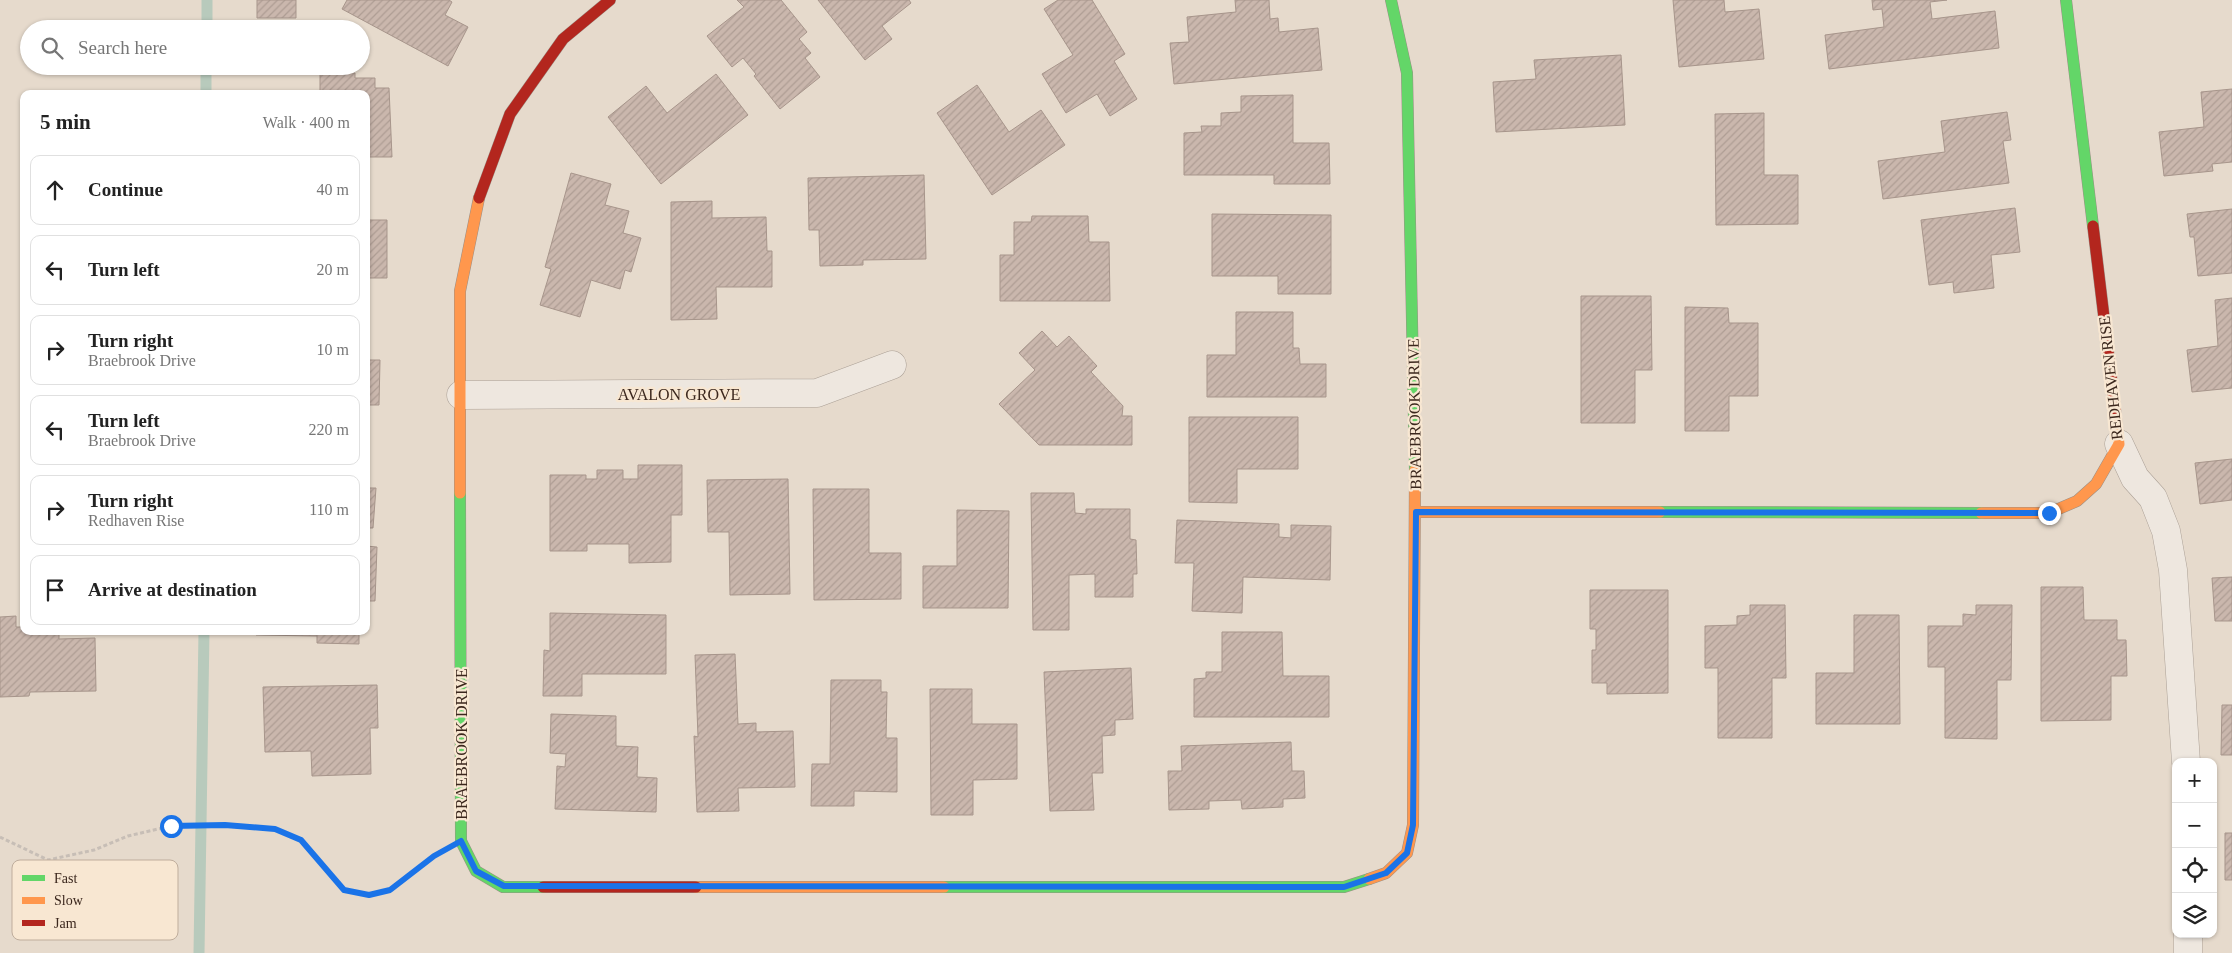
<!DOCTYPE html>
<meta charset="utf-8">
<style>
:root{--surface:#fff;--page:#f6f6f6;--text:#222;--muted:#767676;--line:#e0e0e0}
body{margin:0;font-family:"Times New Roman",serif;background:var(--page);color:var(--text)}
.controls{position:absolute;right:15px;bottom:15px;display:grid;overflow:hidden;border-radius:10px;box-shadow:0 1px 4px #0004}
.controls button{width:45px;height:45px;display:grid;place-items:center;padding:0;border:0;border-bottom:1px solid var(--line);background:var(--surface);color:var(--text);font:25px sans-serif}
.stop{position:absolute;width:15px;height:15px;margin:-11px;border:4px solid #1a73e8;border-radius:50%;background:#fff}
.stop.end{background:#1a73e8;border-color:#fff;box-shadow:0 1px 5px #0008}
.list{margin:0;padding:0;list-style:none}
h2{display:flex;justify-content:space-between;align-items:center;height:65px;margin:0;padding:0 20px;font-size:21px}
h2 small{font-size:16px;font-weight:400;color:var(--muted)}
.list li{display:grid;grid-template-columns:32px 1fr auto;gap:15px;align-items:center;box-sizing:border-box;height:70px;margin:0 10px 10px;padding:0 10px;border:1px solid var(--line);border-radius:10px}
.list b{display:block;font-size:19px;white-space:nowrap}
.list p{margin:0;font-size:16px;white-space:nowrap;color:var(--muted)}
.list em{font-size:16px;font-style:normal;color:var(--muted)}
.icon{flex:none;width:28px;height:28px;fill:none;stroke:currentColor;stroke-width:2;stroke-linecap:round;stroke-linejoin:round}
.map{position:relative;flex:none;width:2232px;height:953px;overflow:hidden}
.search{position:absolute;background:var(--surface);box-shadow:0 1px 4px #0004;left:20px;top:20px;width:350px;height:55px;display:flex;align-items:center;gap:12px;box-sizing:border-box;padding:0 18px;border-radius:28px;color:var(--muted);font-size:19px}
.panel{position:absolute;background:var(--surface);box-shadow:0 1px 4px #0004;left:20px;top:90px;width:350px;height:545px;border-radius:10px}
.map>svg:first-child{display:block}
</style>
<div class="map">
<svg width="2232" height="953" viewBox="0 0 2232 953">
<defs>
<pattern id="building-hatch" width="6" height="6" patternUnits="userSpaceOnUse" patternTransform="scale(1.25)"><rect width="6" height="6" fill="#cab7ad"/><path d="M-1 1l2-2M0 6l6-6M5 7l2-2" fill="none" stroke="#ae9d94"/></pattern>
</defs>
<rect width="100%" height="100%" fill="#e6dacc"/>
<g fill="none" stroke-linecap="round" stroke-linejoin="round">
<path stroke="#b8cabc" stroke-width="11" d="M207 29V0
M206 94V66
M199 953 204 631"/>
</g>
<path fill="url(#building-hatch)" stroke="#a7958b" d="M257 0H296V18H257Z
M347 0H449L452 2 445 15 468 27 448 66 342 9Z
M737 0H781L807 32 799 39 811 53 805 58 820 77 780 109 754 76 756 74 743 58 732 67 707 36 744 7Z
M818 0H909L911 3 882 26 892 39 865 60Z
M1058 0H1092L1125 54 1114 61 1137 99 1110 116 1097 94 1066 113 1042 74 1073 55 1044 9Z
M1235 0H1269L1270 19 1278 18 1279 32 1318 28 1322 70 1174 84 1170 43 1189 42 1187 17 1236 12Z
M1673 0H1724L1725 12 1759 9 1764 59 1679 67Z
M1872 0H1947L1930 2 1932 19 1995 11 1999 48 1829 69 1825 35 1884 27 1882 9 1873 10Z
M1621 55 1625 125 1496 132 1493 82 1536 79 1534 60Z
M320 73H355V78H375V88H389L392 157H366V94H295L296 91H320Z
M716 74 748 115 661 184 608 117 646 86 667 113Z
M977 85 1009 132 1041 110 1065 145 992 195 937 113Z
M2232 89V162L2212 164 2213 171 2164 176 2159 132 2204 127 2201 92Z
M1293 95V143H1329L1330 184H1274V175H1184V133L1202 132 1201 126H1221V113L1241 112V96Z
M2007 112 2011 140 2003 141 2009 183 1883 199 1878 161 1945 152 1941 121Z
M1764 113V175H1798V224L1716 225 1715 114Z
M571 173 611 184 605 205 629 211 623 233 641 238 631 272 625 270 620 289 591 280 580 317 540 305 551 269 545 267Z
M924 175 926 259 863 260V265L820 266 819 230H809L808 178Z
M712 201V218L766 217 767 251H772V287H716L717 319 671 320V202Z
M2015 208 2020 252 1991 255 1994 288 1954 293 1953 282 1929 285 1921 220Z
M2232 209V273L2198 276 2194 237H2190L2187 214Z
M1212 214 1331 215V294H1278V276H1212Z
M1032 216H1088L1089 242H1109L1110 301H1000V255H1014V222H1031Z
M366 220H387V278H366Z
M1581 296H1651L1652 370H1635V423H1581Z
M2232 298V388L2192 392 2187 350 2218 346 2215 300Z
M1685 307 1728 308 1729 323H1758V396H1729V431H1685Z
M1236 312H1293V348H1299L1300 364H1326V397H1207V355H1236Z
M1042 331 1057 347 1069 336 1097 366 1091 372 1123 406 1122 416H1132V445H1039L999 404 1035 370 1019 353Z
M366 360H380L379 405H366Z
M1189 417H1298V469H1237V503L1189 502Z
M2232 459V500L2200 504 2195 463Z
M638 465H682V515H671V562L629 563V544H587V551H550V475H586V479H597V470H623V479H638Z
M788 479 790 594 730 595 729 532H708L707 480Z
M366 488H376L373 528H366Z
M813 489H869V553H901V599L814 600Z
M1031 493H1074L1075 513 1086 514V509H1130V539L1136 540 1137 574H1133V597H1095V574L1069 575V630H1033Z
M957 510 1009 511 1008 608H923V566H957Z
M1177 520 1279 524V537L1291 538V525L1331 526 1330 580 1243 577 1242 613 1192 611 1194 563H1175Z
M366 546 377 547 375 601H366Z
M2232 577V621H2215L2212 578Z
M2041 587H2083L2084 620H2117V640H2126L2127 676H2111V720L2041 721Z
M1590 590H1668V693L1607 694V683H1592V650H1596V629H1590Z
M1750 605H1785L1786 678H1772V738H1718V668H1705V626L1737 625V616L1750 615Z
M1976 605H2012L2011 680H1997V739L1945 738V667H1928V626H1963V614L1976 615Z
M550 613 666 615V674H582V696H543L544 650 550 651Z
M1854 615H1899L1900 724H1816V673H1854Z
M16 616V627H24V631H59V639L95 638 96 691 30 692 29 696 0 697V617Z
M256 631H359V644L317 643V636L256 635Z
M1222 632H1282L1283 676H1329V717H1194V679L1206 678V672H1222Z
M735 654 738 724 756 723V732L793 731 795 787 738 788 739 811 697 812 694 736 698 737 695 655Z
M1131 668 1133 719 1115 720V735L1102 736 1103 773H1092L1094 810 1050 811 1044 672Z
M831 680H881V692H887L886 738H897V792L854 791V806H811L812 764H830Z
M377 685 378 728H370L371 774 312 776 311 751 265 752 263 687Z
M930 689H972V724H1017V779L973 780V815H931Z
M2222 705H2232V755H2221Z
M551 714 616 716V746L638 747 637 777 657 778 656 812 555 809 557 766 565 767 566 754 550 753Z
M1291 742 1292 771H1304L1305 798 1283 799V807L1242 809 1241 800 1209 801V809L1169 810 1168 771H1182L1181 746Z
M2225 833H2232V880H2225Z"/>
<g fill="none" stroke-linecap="round" stroke-linejoin="round">
<defs>
<path id="street" d="M461 395 817 393 892 365
M2119 444 2135 478 2153 498 2166 531 2173 570 2186 762
M2188 934V953"/>
<path id="fast" d="M1391 0 1407 73 1415 470
M2066 0 2093 226
M460 493 461 841 476 871 503 887H543
M1660 512 1981 513
M944 887H1344L1369 879"/>
<path id="slow" d="M460 493V291L479 198
M1416 512H1660
M1981 513H2049L2077 501 2096 484 2119 444 2115 409
M1369 879 1386 873 1407 853 1413 825 1415 470
M696 887H944"/>
<path id="jam" d="M479 198 510 114 563 39 610 0
M2093 226 2115 409
M543 887H696"/>
</defs>
<use href="#street" stroke="#aba096" stroke-width="29"/>
<use href="#fast" stroke="#9b8f86" stroke-width="12"/>
<use href="#slow" stroke="#9b8f86" stroke-width="12"/>
<use href="#jam" stroke="#9b8f86" stroke-width="12"/>
<path stroke="#c7beb6" stroke-width="3" stroke-dasharray="4 2.5" stroke-linecap="butt" d="M0 837 48 860 94 850 128 836 171 826 225 825 275 829 301 840 344 890 369 895 391 890 431 858"/>
<use href="#street" stroke="#eee7df" stroke-width="28"/>
<use href="#fast" stroke="#63d668" stroke-width="11"/>
<use href="#slow" stroke="#ff974d" stroke-width="11"/>
<use href="#jam" stroke="#b3261e" stroke-width="11"/>
</g>
<g fill="none" stroke-linecap="round" stroke-linejoin="round">
<path stroke="#1a73e8" stroke-width="6" d="M171 826 225 825 275 829 301 840 344 890 369 895 390 890 434 856 461 841 476 871 504 886 1344 887 1386 873 1407 853 1413 825 1416 512 2049 513"/>
</g>
<g text-anchor="middle" stroke-width="4.5" stroke-linejoin="round" paint-order="stroke">
<g font-size="16" fill="#3b271d" stroke="#f8e7d2">
<text transform="translate(2110 378) rotate(-96)" y="6">REDHAVEN RISE</text>
<text x="679" y="400">AVALON GROVE</text>
<text transform="translate(1414 414) rotate(-91)" y="6">BRAEBROOK DRIVE</text>
<text transform="translate(461 744) rotate(-90)" y="6">BRAEBROOK DRIVE</text>
</g>
</g>
<rect x="12" y="860" width="166" height="80" rx="8" fill="#f8e7d2" stroke="#bfad9c" stroke-width="1"/>
<rect x="22" y="875" width="23" height="6" fill="#63d668"/>
<rect x="22" y="897" width="23" height="7" fill="#ff974d"/>
<rect x="22" y="920" width="23" height="6" fill="#b3261e"/>
<g font-size="14" fill="#3b271d">
<text x="54" y="883">Fast</text>
<text x="54" y="905">Slow</text>
<text x="54" y="928">Jam</text>
</g>
</svg>
<div class="controls">
<button>+</button>
<button>−</button>
<button><svg class="icon" aria-label="locate" viewBox="0 0 24 24"><circle cx="12" cy="12" r="6"/><path d="M12 2v4M12 18v4M2 12h4M18 12h4"/></svg></button>
<button><svg class="icon" aria-label="layers" viewBox="0 0 24 24"><path d="M12 4l9 5-9 5-9-5zM3 14l9 5 9-5"/></svg></button>
</div>
<div class="stop" style="left:171px;top:826px"></div>
<div class="stop end" style="left:2049px;top:513px"></div>
<div class="search"><svg class="icon" aria-label="search" viewBox="0 0 24 24"><circle cx="10" cy="10" r="6"/><path d="M15 15l6 6"/></svg>Search here</div>
<section class="panel">
<h2>5 min<small>Walk · 400 m</small></h2>
<ul class="list">
<li><svg class="icon" aria-label="ahead" viewBox="0 0 24 24"><path d="M12 20V5M6 11l6-6 6 6"/></svg><div><b>Continue</b></div><em>40 m</em></li>
<li><svg class="icon" aria-label="left" viewBox="0 0 24 24"><path d="M17 20v-9H6M10 6l-5 5 5 5"/></svg><div><b>Turn left</b></div><em>20 m</em></li>
<li><svg class="icon" aria-label="right" viewBox="0 0 24 24"><path d="M7 20v-9h11M14 6l5 5-5 5"/></svg><div><b>Turn right</b><p>Braebrook Drive</p></div><em>10 m</em></li>
<li><svg class="icon" aria-label="left" viewBox="0 0 24 24"><path d="M17 20v-9H6M10 6l-5 5 5 5"/></svg><div><b>Turn left</b><p>Braebrook Drive</p></div><em>220 m</em></li>
<li><svg class="icon" aria-label="right" viewBox="0 0 24 24"><path d="M7 20v-9h11M14 6l5 5-5 5"/></svg><div><b>Turn right</b><p>Redhaven Rise</p></div><em>110 m</em></li>
<li><svg class="icon" aria-label="arrive" viewBox="0 0 24 24"><path d="M6 21V4h12l-3 4 3 4H6"/></svg><div><b>Arrive at destination</b></div></li>
</ul>
</section>
</div>
